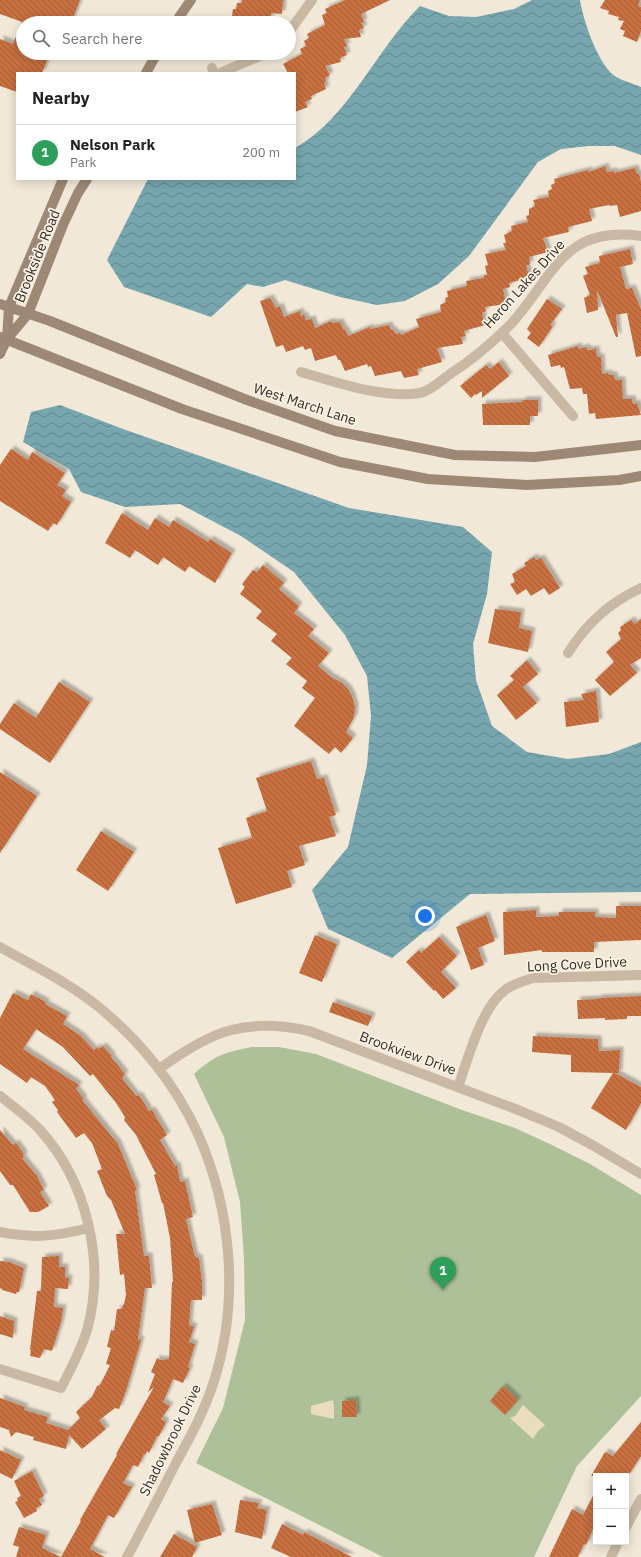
<!DOCTYPE html>
<meta charset="utf-8">
<style>
:root{--surface:#fff;--page:#f6f6f6;--text:#222;--muted:#767676;--line:#e0e0e0;--accent:#7c3aed}
body{margin:0;font-family:"IBM Plex Sans",sans-serif;background:var(--page);color:var(--text)}
.controls{position:absolute;right:12px;bottom:12px;display:grid;overflow:hidden;border-radius:0px;box-shadow:0 2px 10px #0003}
.controls button{width:36px;height:36px;display:grid;place-items:center;padding:0;border:0;border-bottom:1px solid var(--line);background:var(--surface);color:var(--text);font:20px sans-serif}
.you{position:absolute;left:425px;top:916px;width:14px;height:14px;margin:-10px;border:3px solid #fff;border-radius:50%;background:#1a73e8;box-shadow:0 0 0 6px #1a73e833}
.badge{display:grid;place-items:center;width:26px;height:26px;border-radius:50%;background:var(--accent);color:#fff;font-size:13px;font-weight:700}
.pin{position:absolute;translate:-50% -33px;filter:drop-shadow(0 1px 2px #0008)}
.pin::after{content:'';position:absolute;top:21px;width:14px;height:12px;background:inherit;clip-path:polygon(0 0,100% 0,50% 100%)}
.list{margin:0;padding:0;list-style:none}
h2{display:flex;justify-content:space-between;align-items:center;height:52px;margin:0;padding:0 16px;font-size:17px}
h2 small{font-size:13px;font-weight:400;color:var(--muted)}
.list li{display:grid;grid-template-columns:26px 1fr auto;gap:12px;align-items:center;box-sizing:border-box;height:56px;padding:0 16px;border-top:1px solid var(--line)}
.list b{display:block;font-size:15px;white-space:nowrap}
.list p{margin:0;font-size:13px;white-space:nowrap;color:var(--muted)}
.list em{font-size:13px;font-style:normal;color:var(--muted)}
.icon{flex:none;width:22px;height:22px;fill:none;stroke:currentColor;stroke-width:2;stroke-linecap:round;stroke-linejoin:round}
.map{position:relative;flex:none;width:641px;height:1557px;overflow:hidden}
.search{position:absolute;background:var(--surface);box-shadow:0 2px 10px #0003;left:16px;top:16px;width:280px;height:44px;display:flex;align-items:center;gap:10px;box-sizing:border-box;padding:0 14px;border-radius:22px;color:var(--muted);font-size:15px}
.panel{position:absolute;background:var(--surface);box-shadow:0 2px 10px #0003;left:16px;top:72px;width:280px;height:108px;border-radius:0px}
.map>svg:first-child{display:block}
</style>
<div class="map">
<svg width="641" height="1557" viewBox="0 0 641 1557">
<defs>
<pattern id="water-waves" width="16" height="10" patternUnits="userSpaceOnUse"><rect width="16" height="10" fill="#77a6af"/><path d="M0 5q4-4 8 0t8 0" fill="none" stroke="#62878e"/></pattern>
<pattern id="building-back-hatch" width="6" height="6" patternUnits="userSpaceOnUse"><rect width="6" height="6" fill="#c8703f"/><path d="M-1 5l2 2M0 0l6 6M5-1l2 2" fill="none" stroke="#a35c35"/></pattern>
<filter id="shadow"><feDropShadow dx="3.5" dy="-3.5" stdDeviation="1" flood-color="#0004"/></filter>
</defs>
<rect width="100%" height="100%" fill="#f1e8d8"/>
<path fill="#aec098" d="M252 1047H279L316 1054 462 1110 515 1128 552 1145 590 1164 641 1195V1396L577 1466 534 1557H383L196 1463 223 1408 245 1320 244 1259 240 1202 224 1137 194 1074C215 1055 225 1052 252 1047Z"/>
<path fill="#eadcbe" d="M333 1400 334 1408V1419L311 1414V1406Z
M523 1405 545 1425 538 1431 533 1439 510 1418 515 1416Z"/>
<path fill="url(#water-waves)" d="M532 0H580C583 20 597 60 612 74 619 80 632 83 641 87V155L615 146H589L561 149 538 162 469 256 438 284 405 301 377 305 340 297 285 280 263 287 247 284 211 317 124 287 107 260 148 179H295V148C348 119 377 48 420 6L449 16 476 17 514 9Z
M60 405 123 429 349 508 463 527 492 552 487 594 473 644 476 680 492 726 527 752 568 759 609 754 641 742V892L470 894 392 958 328 929 312 890 348 847 367 765 371 716 367 676 345 635 294 572 241 536 180 504 125 507 81 492 69 469 23 442 31 412Z"/>
<path fill="url(#building-back-hatch)" filter="url(#shadow)" d="M0 0H80L71 23H23V53H50L42 73H17V92L0 86V39L13 44 22 22 0 14Z
M242 0H283L282 14 271 13V19H264V23H231L233 9H236L237 3H242Z
M345 0H390L361 14 364 22 361 23 364 28 359 30 361 37 344 39 347 46 344 47 347 55 340 58 341 62 325 66 330 75 325 78 326 82 324 83 326 89 311 96 312 99 305 102 308 107 295 112V73H288L283 64 302 54 300 49 306 46 304 41 309 38 307 34 325 25 322 15 327 13 325 9Z
M605 0H640L638 6 641 7V31L637 42 623 36 625 31 620 29 624 21 618 20 619 17 608 14 609 11 600 8Z
M605 166 607 172 614 171V173L635 168 637 174H639L641 182V211L620 217 617 205 610 206 609 205 589 209 592 221 568 227 569 232 543 238 548 252 529 257 530 264 526 266 529 275 523 278 524 279 509 283 510 287 503 289 506 304 485 307 486 311 482 313 485 325 464 331 466 336 461 337 463 344 437 348 442 362 417 369 419 375 404 378 401 371 375 376 371 366 368 367 367 364 345 371 340 360H338L336 355 315 361 311 348 305 350 303 346 286 352 283 345 276 347 260 301 270 298 276 308 280 306 284 317 300 311 301 316 304 315 306 320 312 319 315 328 331 321 332 323 340 322 344 330 345 329 348 336 370 327V329L389 325 391 330H393L396 334 400 333 401 335 419 327 416 319 441 312 440 305 446 302 445 298 448 297 447 291 467 286 466 281 484 278V275H487L485 266 488 265 485 254 506 250 503 243H506L504 235 512 231 511 226 528 222 526 216 529 215V209L535 206 533 200 549 197 548 191 552 189 551 185 555 183 554 179 588 170 589 172Z
M630 249 633 264 620 267 626 289 632 288 641 309V356L636 357 627 313 616 315 618 337H616L597 290 598 310 587 313 584 298 590 295 583 276 588 274 585 267 600 263 599 256Z
M547 299 562 309 550 325 553 326 539 347 527 338 531 333 527 329Z
M578 346 579 349 586 347 588 350 596 349 597 357H601L602 374 608 373 609 375H614L615 380H622L623 399H632L633 404 637 403 641 415 596 419 595 413 589 414 587 394H583L582 388 570 389 564 367 561 368 560 365 551 367 548 355Z
M499 362 509 376 482 398V391L476 395 475 394 471 398 460 386 486 365 490 369Z
M522 400H538V416H530V425H483L482 404 523 402Z
M11 449 28 460 32 452 65 473 57 485 66 490 62 496 71 502 57 525 53 523 48 531 0 501V465Z
M122 513 148 530 155 518 169 527 173 520 208 542 210 539 232 553 215 583 189 566 185 572 163 557 158 565 135 550 130 558 105 543Z
M534 557 536 560 541 558 560 588 549 595 544 588 531 596 526 589 517 595 510 584 515 582 512 574 526 566 524 563Z
M263 565 284 583 279 589 299 606 294 613 314 629 308 636 329 653 318 666 331 677 342 683 348 689 352 696 355 707 354 717 346 732 353 738 341 753 335 747 329 754 294 726 315 698 302 688 307 681 286 664 292 658 271 641 277 634 256 618 262 611 240 594 245 587 242 584 253 570 257 572Z
M495 609 521 612 519 628 532 631 528 652 488 643Z
M641 619V658L630 665 637 673 610 696 595 680 614 662 606 652 621 639 618 633 621 630 620 627 631 620 635 624Z
M527 660 538 674 523 687 537 703 516 720 497 695 514 680 510 676Z
M59 682 90 702 50 763 0 729V724L14 703 36 718Z
M596 691 599 722 566 727 564 702 584 700 581 694Z
M311 761 317 779 324 778 336 815 329 817 336 836 299 846 305 865 287 871 292 887 236 904 218 848 252 838 246 818 267 811 256 778Z
M0 772 37 796 0 853Z
M101 831 134 852 108 891 76 870Z
M616 906H641V940L594 942V952H542V950L504 955 503 912 536 910V917L559 916V912H595V917L616 918Z
M486 915 495 941 478 948 484 965 471 970 456 927Z
M315 935 337 944 322 982 299 973Z
M439 937 457 956 441 972 456 988 443 999 435 990 434 991 406 962 419 950 421 953Z
M13 993 28 1000 31 994 46 1002 45 1004 67 1016 63 1024 81 1036 94 1050 98 1047 99 1049 103 1046 112 1056 111 1057 125 1074 122 1078 136 1096 139 1095 149 1111 152 1110 167 1135 160 1140 175 1166 177 1165 180 1182 185 1181 193 1217 186 1219 195 1257 199 1258 202 1282V1300H191L189 1325 194 1327 189 1342 195 1344 188 1367 190 1368 183 1383 173 1379 163 1402 170 1406 161 1419 166 1422 159 1436H157L149 1453 147 1451 145 1455 144 1454 138 1467 133 1465 123 1483 132 1487 114 1518 108 1515 90 1549 105 1557H61L81 1521 80 1520 117 1455 116 1454 154 1387 148 1392 155 1374 151 1372 157 1358 160 1360 169 1359 172 1282H173L170 1238 163 1203H162L154 1175 156 1174 136 1135 124 1120 125 1117 116 1103 93 1074 90 1076 63 1047 36 1029 23 1049 79 1085 76 1089 84 1099 82 1100 118 1144 137 1190 135 1191 144 1256H149L152 1288H145L138 1339 141 1340 126 1391 119 1409 115 1408 99 1420 106 1429 82 1449 69 1435 66 1449 33 1440 34 1437 16 1432 11 1437 9 1430 0 1427V1398L25 1407 24 1410 48 1417 46 1423 68 1430 80 1418 76 1412 92 1397 97 1386 100 1385 110 1365 106 1364 111 1348 107 1347 111 1330 114 1331 117 1309H122L123 1305 124 1304 126 1295 124 1274 120 1275 116 1234H125L111 1200 107 1196 97 1171 102 1169 92 1143 84 1133 76 1138 57 1112 58 1110 52 1102 55 1100 45 1086 31 1077 27 1083 0 1064V1018Z
M641 996V1016H627V1019L605 1020V1018L578 1019 577 1000 599 999 598 998Z
M333 1002 372 1016 368 1026 329 1012Z
M533 1036 598 1039 599 1051 620 1050 619 1073H615L641 1087V1103L626 1130 591 1108 613 1073 571 1072V1055L532 1052Z
M0 1130 13 1145 16 1143 24 1154 23 1155 24 1157 22 1158 37 1176 44 1190 40 1192 49 1206 38 1212H30L13 1185H10L0 1171Z
M59 1256V1267H65V1278H69L68 1289 55 1288 54 1307 63 1308 61 1322 52 1351 44 1349 40 1358 30 1356 31 1350H30L37 1291H41L42 1257Z
M0 1261 9 1262 24 1268 19 1292H17L16 1294 2 1290V1289L0 1288Z
M0 1316 14 1321 13 1338 0 1334Z
M503 1386 518 1400 505 1415 490 1401Z
M356 1400 357 1417H342V1401Z
M641 1422V1456L628 1476H591L605 1452 613 1456Z
M0 1450 21 1460 12 1479 0 1473Z
M32 1471 44 1496 39 1499 42 1505 36 1508 37 1511 24 1518 15 1502 18 1501 17 1498 21 1496 14 1481Z
M596 1490V1522L586 1545 584 1544 578 1557H549L572 1509 583 1515Z
M240 1500 259 1503 257 1508 267 1510 262 1539 235 1532Z
M212 1504 222 1535 195 1543 187 1510Z
M282 1524 303 1535 304 1532 352 1557H291L271 1548Z
M19 1527 46 1535 42 1548 61 1557H16L19 1547 13 1545Z
M174 1534 197 1547 192 1557H160Z"/>
<g fill="none" stroke-linecap="round" stroke-linejoin="round">
<path stroke="#c9b9a4" stroke-width="10" d="M289 32 312 0
M212 68 214 73
M220 73 267 53
M502 333 573 416
M301 372C336 382 383 399 420 393 430 391 442 380 450 374 472 360 493 342 511 324 554 276 563 225 641 236
M568 653C587 623 609 603 641 588
M0 947C34 966 70 983 100 1008 140 1041 176 1085 198 1134 232 1211 240 1303 213 1384 204 1412 190 1437 176 1463 160 1494 144 1526 127 1557
M159 1069C211 1031 245 1017 309 1031L518 1110 559 1127 594 1146 641 1174
M458 1087C468 1059 481 1008 505 990 513 984 523 981 533 978L641 975
M0 1096C14 1107 28 1117 40 1130 87 1182 106 1262 87 1330 81 1350 71 1369 61 1388L0 1369
M0 1232C34 1239 56 1236 89 1228
M626 1527 641 1499
M611 1557 618 1542"/>
<path stroke="#9d8875" stroke-width="10" d="M175 23 191 0
M146 73 157 53
M0 304 50 321 247 400 335 431 455 455 535 457 641 445
M0 337 182 409 340 462 428 479 527 485 619 480 641 476
M7 339 9 307 63 179
M0 354 7 339 28 314 63 225 78 193 87 179"/>
</g>
<g text-anchor="middle" stroke-width="3.5" stroke-linejoin="round" paint-order="stroke">
<g font-size="14" fill="#352c26" stroke="#f9f2e4">
<text transform="translate(37 256) rotate(-68)" y="5">Brookside Road</text>
<text transform="translate(524 284) rotate(-48)" y="5">Heron Lakes Drive</text>
<text transform="translate(305 404) rotate(18)" y="5">West March Lane</text>
<text transform="translate(577 964) rotate(-3)" y="5">Long Cove Drive</text>
<text transform="translate(408 1053) rotate(20)" y="5">Brookview Drive</text>
<text transform="translate(170 1440) rotate(-64)" y="5">Shadowbrook Drive</text>
</g>
</g>
</svg>
<div class="controls">
<button>+</button>
<button>−</button>
</div>
<div class="you"></div>
<div class="pin badge" style="left:443px;top:1290px;background:#2e9e5b">1</div>
<div class="search"><svg class="icon" aria-label="search" viewBox="0 0 24 24"><circle cx="10" cy="10" r="6"/><path d="M15 15l6 6"/></svg>Search here</div>
<section class="panel">
<h2>Nearby<small></small></h2>
<ul class="list">
<li><span class="badge" style="background:#2e9e5b">1</span><div><b>Nelson Park</b><p>Park</p></div><em>200 m</em></li>
</ul>
</section>
</div>
